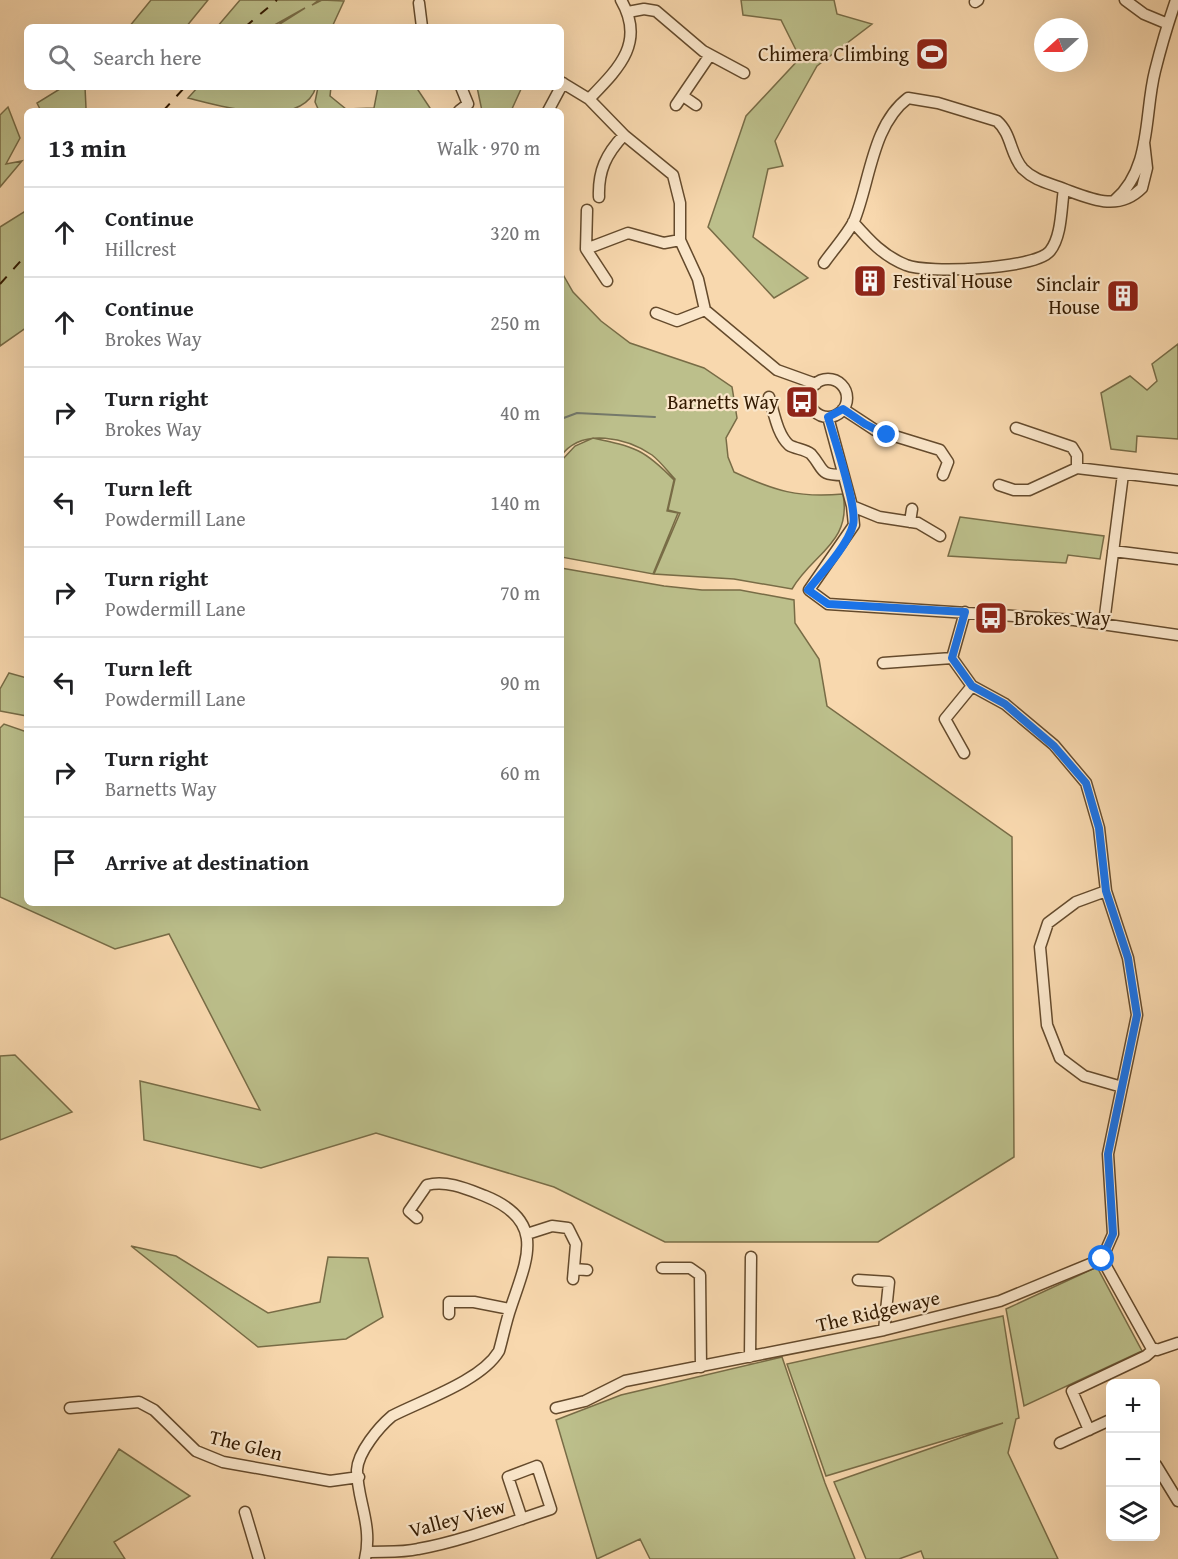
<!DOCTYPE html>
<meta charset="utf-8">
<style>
:root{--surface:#fff;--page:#f6f6f6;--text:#202124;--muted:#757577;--line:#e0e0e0}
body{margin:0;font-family:"Gentium Book Plus",serif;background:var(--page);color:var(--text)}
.controls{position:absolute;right:18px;bottom:18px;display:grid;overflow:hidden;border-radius:9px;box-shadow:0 6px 24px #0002}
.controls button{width:54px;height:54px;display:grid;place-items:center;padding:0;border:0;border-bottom:2px solid var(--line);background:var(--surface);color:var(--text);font:30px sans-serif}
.compass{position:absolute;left:1034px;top:18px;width:54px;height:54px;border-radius:50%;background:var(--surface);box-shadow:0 6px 24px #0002;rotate:249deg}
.stop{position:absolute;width:18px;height:18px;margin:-14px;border:4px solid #1a73e8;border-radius:50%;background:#fff}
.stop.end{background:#1a73e8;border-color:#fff;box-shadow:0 2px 6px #0008}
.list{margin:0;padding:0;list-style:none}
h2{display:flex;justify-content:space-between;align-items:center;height:78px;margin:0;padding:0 24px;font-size:26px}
h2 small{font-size:20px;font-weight:400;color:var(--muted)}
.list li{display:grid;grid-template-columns:39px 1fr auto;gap:18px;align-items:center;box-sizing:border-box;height:90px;padding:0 24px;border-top:2px solid var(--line)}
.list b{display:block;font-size:22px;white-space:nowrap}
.list p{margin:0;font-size:20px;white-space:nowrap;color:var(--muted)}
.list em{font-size:20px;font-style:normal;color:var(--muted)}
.icon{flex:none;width:33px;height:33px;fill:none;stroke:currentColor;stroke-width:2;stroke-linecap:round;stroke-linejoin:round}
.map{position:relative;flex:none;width:1178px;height:1559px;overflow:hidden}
.search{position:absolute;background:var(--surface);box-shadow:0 6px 24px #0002;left:24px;top:24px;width:540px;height:66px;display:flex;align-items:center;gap:15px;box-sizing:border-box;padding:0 21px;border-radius:9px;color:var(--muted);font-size:22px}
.panel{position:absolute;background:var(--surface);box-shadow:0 6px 24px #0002;left:24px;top:108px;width:540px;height:798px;border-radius:9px}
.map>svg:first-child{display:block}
</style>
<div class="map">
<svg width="1178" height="1559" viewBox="0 0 1178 1559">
<rect width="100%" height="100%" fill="#f8d8ae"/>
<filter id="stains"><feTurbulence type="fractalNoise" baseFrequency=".00333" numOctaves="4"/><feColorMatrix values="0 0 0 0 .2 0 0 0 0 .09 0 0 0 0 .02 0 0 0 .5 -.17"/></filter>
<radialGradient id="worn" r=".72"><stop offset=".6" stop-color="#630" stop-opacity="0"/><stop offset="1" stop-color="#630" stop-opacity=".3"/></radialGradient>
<path fill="#bcbf8b" stroke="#786c46" stroke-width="1.5" d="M151 0H208L186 27H129Z
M240 0H319L312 5 322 0 344 1 332 27H275L305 8 271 27H217Z
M741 0H834L837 14 872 24 817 66 775 141 783 166 768 169 753 237 808 278 774 298 708 227 746 116 800 58 781 20 743 15Z
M63 87H85L86 108 83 111H41L37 103Z
M198 87H316C302 131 220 106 188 98Z
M318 87H331L330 96 346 109 374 108 378 87H416L432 111H319L315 102Z
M522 87 511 111H482L477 87Z
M8 107 20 138 6 164 22 161 0 187V115Z
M27 210V327L0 346V227Z
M561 271 573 292 601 321 630 343 704 368 732 387 737 418 726 438 728 457 734 472C775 491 798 498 843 494 852 543 813 553 792 589L734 579 654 574 680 513 668 510 675 479C668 472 661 462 652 455 627 438 582 427 561 456Z
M1178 344V439L1137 436 1136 452 1111 449 1101 393 1130 376 1147 390 1157 381 1152 364Z
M593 438C635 447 644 449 674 480L667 511 678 513 653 574 561 557V461L575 446Z
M960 517 1104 536 1100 559 1068 555 1066 563 948 556Z
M561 568 664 586 702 590H740L794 600 795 623 819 659 827 706 1012 837 1014 1157 878 1242H665L554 1187 376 1133 261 1168 144 1140 140 1081 260 1110 169 934 115 949 0 897V728L4 724 27 732V903H561Z
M9 673 27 678V716L0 711V689Z
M15 1055 72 1112 0 1140V1056Z
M131 1246 176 1256 268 1313 320 1302 328 1257 368 1258 383 1317 346 1339 258 1347Z
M1097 1267 1142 1351 1024 1406 1006 1309Z
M1003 1316 1019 1418 1016 1419 1008 1453 1058 1559H924L921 1551 899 1559H866L834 1482 1003 1423 826 1476 787 1364Z
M782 1357 825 1483 855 1559H650L640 1539 597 1559 556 1420 621 1395Z
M119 1449 190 1496 114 1542 125 1559H51Z"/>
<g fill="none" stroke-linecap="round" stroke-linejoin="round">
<path stroke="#74796b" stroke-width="2" d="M561 419 577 413 655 417"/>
<defs>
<path id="minor" d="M1125 0 1144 14 1168 24
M975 2 978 0
M419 3 422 27
M628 12 644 9 656 11 703 51 744 73
M561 82 589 99 624 135 673 175 680 203V240L698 279 705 310 777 370 816 384
M683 96 696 105
M589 99C618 69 646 43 621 0
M676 105 710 55
M459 111 468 104 461 87
M548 111 563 83
M599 197C598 171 606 154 624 135
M1115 200C1152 168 1144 114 1155 71 1161 47 1168 23 1176 0
M853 222C869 240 883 256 906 265 927 274 1036 269 1050 251 1062 236 1061 208 1064 189
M586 249 587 210
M824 263C833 250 847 235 854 221 870 182 872 125 908 98L938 103 997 121C1012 134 1010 155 1023 169 1035 181 1049 183 1064 189 1091 199 1118 212 1142 188L1147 168 1144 142
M607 281 586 249 628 233 664 243 680 240
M656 313 677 321 705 310
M809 398a19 19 0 1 1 38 0a19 19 0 1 1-38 0Z
M769 397C774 412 777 434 789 445 795 449 805 449 811 454 825 470 818 475 843 475
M843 409 875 430 940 450 948 462 943 475
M828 417 852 506 854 525 809 590 828 604 1074 620 1178 635
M1016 428 1072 447 1077 455V468
M999 485 1014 490H1029L1077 468 1178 480
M852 506 879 517 918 523 940 536
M910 522 912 509
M1113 551 1178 559
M965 612 952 658 972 686 1005 704 1054 745 1086 783 1099 828 1106 891 1128 958 1137 1015 1108 1154 1113 1234 1102 1259
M1104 623 1123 474
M883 663 952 658
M964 753 945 719 972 686
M1106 891 1076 902 1048 923 1040 947 1047 1025 1060 1058 1084 1076 1122 1087
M527 1234 552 1226 568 1228 576 1244 573 1279
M662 1268H690L700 1275 701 1367
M574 1269 587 1270
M858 1280 889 1282 884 1330
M449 1314V1302H474L510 1309
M750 1357 751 1257
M70 1408 139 1402 154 1410 196 1451 223 1462 330 1481 359 1477
M556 1408 585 1401 625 1381 884 1330 1000 1301 1102 1259 1151 1347 1157 1350 1178 1343
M1089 1430 1072 1391 1146 1356 1154 1349
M1060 1443 1110 1420
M1156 1465 1178 1501
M245 1512 259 1559
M367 1552C383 1551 401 1553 418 1549 463 1541 508 1523 551 1509L537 1466 508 1477 522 1519
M365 1559C373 1525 357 1500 357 1470 358 1452 379 1427 392 1416 423 1400 481 1381 499 1351 503 1337 506 1321 511 1307 527 1259 547 1221 485 1196 467 1189 447 1180 427 1185L409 1211 417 1218"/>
</defs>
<use href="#minor" stroke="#644a2c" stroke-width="13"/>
<use href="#minor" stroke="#fae6ca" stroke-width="10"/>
<path stroke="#331a00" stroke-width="2" stroke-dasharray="10 10" stroke-linecap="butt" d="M245 27 277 0
M163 111 185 87
M0 284 27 254"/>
</g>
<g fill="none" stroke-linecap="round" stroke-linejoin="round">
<path stroke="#1a73e8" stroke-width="8" d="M887 435 865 424 843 409 828 417C834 438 858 508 853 525 848 545 821 574 808 590L828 604 965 612 952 658 972 686 1005 704 1054 746 1086 783 1099 828 1106 891 1128 958 1137 1015 1108 1154 1113 1234 1102 1259"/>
</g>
<defs>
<symbol id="stadium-square" viewBox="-11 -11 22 22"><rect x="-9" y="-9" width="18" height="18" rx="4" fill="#8f2418" stroke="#fae6ca"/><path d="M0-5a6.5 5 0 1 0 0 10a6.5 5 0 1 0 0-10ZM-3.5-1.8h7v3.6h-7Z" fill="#fff"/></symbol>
<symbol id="building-square" viewBox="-11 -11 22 22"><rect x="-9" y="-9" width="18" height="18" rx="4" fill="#8f2418" stroke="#fae6ca"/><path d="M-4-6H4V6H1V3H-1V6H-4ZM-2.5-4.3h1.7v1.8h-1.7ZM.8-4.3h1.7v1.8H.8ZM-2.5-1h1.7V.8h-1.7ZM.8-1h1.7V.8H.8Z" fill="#fff"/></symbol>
<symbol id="bus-square" viewBox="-11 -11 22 22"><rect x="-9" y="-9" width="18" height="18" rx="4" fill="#8f2418" stroke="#fae6ca"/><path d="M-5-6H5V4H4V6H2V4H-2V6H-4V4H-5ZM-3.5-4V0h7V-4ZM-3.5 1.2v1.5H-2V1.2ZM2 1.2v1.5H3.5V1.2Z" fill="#fff"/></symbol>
</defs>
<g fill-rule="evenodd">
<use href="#stadium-square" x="913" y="35" width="38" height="38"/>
<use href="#building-square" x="851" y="262" width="38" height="38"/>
<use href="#building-square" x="1104" y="277" width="38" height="38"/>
<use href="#bus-square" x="783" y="383" width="38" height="38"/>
<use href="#bus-square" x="972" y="599" width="38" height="38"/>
</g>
<g text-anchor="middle" stroke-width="4.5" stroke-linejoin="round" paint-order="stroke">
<g font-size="20" fill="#331a00" stroke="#fae6ca" text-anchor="end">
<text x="909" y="61">Chimera Climbing</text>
<text x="893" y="288" text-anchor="start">Festival House</text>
<text x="1100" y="291">Sinclair<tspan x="1100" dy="23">House</tspan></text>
<text x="779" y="409">Barnetts Way</text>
<text x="1014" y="625" text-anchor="start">Brokes Way</text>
</g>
<g font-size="20" fill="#331a00" stroke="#fae6ca">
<text transform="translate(878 1311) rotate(-13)" y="7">The Ridgewaye</text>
<text transform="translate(246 1445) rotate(14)" y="7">The Glen</text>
<text transform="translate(457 1518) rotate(-15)" y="7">Valley View</text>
</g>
</g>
<rect width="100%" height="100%" filter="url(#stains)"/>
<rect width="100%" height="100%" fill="url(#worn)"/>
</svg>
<div class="controls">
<button>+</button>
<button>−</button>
<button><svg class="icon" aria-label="layers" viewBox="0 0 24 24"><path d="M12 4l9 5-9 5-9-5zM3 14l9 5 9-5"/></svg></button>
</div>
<svg class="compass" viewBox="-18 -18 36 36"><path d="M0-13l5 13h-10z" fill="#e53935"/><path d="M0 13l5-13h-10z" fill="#757577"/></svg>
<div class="stop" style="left:1102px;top:1259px"></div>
<div class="stop end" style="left:887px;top:435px"></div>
<div class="search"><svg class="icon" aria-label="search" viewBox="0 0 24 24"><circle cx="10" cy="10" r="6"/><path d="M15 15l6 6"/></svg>Search here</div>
<section class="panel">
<h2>13 min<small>Walk · 970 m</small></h2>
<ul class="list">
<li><svg class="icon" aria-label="ahead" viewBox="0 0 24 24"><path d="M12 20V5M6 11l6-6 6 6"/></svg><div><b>Continue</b><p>Hillcrest</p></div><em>320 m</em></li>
<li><svg class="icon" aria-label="ahead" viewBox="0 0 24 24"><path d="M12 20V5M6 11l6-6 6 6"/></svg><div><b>Continue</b><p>Brokes Way</p></div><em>250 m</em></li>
<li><svg class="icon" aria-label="right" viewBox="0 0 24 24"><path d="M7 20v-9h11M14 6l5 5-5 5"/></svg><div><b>Turn right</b><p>Brokes Way</p></div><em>40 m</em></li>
<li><svg class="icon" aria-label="left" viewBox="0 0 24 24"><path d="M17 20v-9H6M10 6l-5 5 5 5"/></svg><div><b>Turn left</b><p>Powdermill Lane</p></div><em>140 m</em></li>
<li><svg class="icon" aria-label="right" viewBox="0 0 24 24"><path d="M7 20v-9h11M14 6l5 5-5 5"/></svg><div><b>Turn right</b><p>Powdermill Lane</p></div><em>70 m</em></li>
<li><svg class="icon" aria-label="left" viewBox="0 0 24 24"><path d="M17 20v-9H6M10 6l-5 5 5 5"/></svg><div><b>Turn left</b><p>Powdermill Lane</p></div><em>90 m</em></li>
<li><svg class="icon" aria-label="right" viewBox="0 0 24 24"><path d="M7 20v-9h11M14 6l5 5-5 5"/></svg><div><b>Turn right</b><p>Barnetts Way</p></div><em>60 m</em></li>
<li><svg class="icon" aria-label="arrive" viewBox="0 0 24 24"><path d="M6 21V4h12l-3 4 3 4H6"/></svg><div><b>Arrive at destination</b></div></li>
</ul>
</section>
</div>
